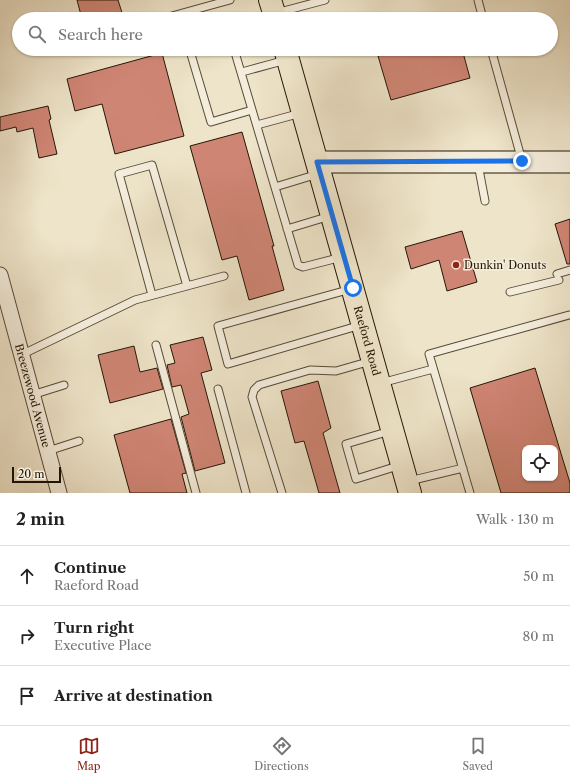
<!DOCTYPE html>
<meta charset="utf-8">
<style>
:root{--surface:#fff;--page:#f6f6f6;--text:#222;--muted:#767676;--line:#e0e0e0;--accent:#8f2418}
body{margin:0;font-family:"Libre Caslon Text",serif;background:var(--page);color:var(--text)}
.controls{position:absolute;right:12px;bottom:12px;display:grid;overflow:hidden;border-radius:8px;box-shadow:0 1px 3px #0004}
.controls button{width:36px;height:36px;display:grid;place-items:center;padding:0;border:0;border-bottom:1px solid var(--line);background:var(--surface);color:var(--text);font:20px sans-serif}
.scale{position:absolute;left:12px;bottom:10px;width:49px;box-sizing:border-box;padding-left:4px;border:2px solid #241605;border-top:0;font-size:11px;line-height:14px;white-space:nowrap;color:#241605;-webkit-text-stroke:3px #f4eddc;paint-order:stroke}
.stop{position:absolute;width:12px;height:12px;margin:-9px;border:3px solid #1a73e8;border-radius:50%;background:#fff}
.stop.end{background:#1a73e8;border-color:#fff;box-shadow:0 1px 4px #0008}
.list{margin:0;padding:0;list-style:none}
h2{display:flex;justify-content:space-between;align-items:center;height:52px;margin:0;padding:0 16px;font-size:17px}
h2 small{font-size:13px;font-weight:400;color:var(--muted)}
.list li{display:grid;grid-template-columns:26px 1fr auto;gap:12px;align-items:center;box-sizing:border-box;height:60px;padding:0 16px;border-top:1px solid var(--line)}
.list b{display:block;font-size:15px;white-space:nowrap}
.list p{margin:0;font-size:13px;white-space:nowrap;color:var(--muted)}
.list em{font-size:13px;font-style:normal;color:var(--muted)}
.icon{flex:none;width:22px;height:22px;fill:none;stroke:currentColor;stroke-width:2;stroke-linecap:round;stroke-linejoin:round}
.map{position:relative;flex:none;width:570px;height:493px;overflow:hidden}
.search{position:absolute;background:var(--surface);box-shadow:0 1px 3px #0004;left:12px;right:12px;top:12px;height:44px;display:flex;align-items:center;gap:10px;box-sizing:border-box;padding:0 14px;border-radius:22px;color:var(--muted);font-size:15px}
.sheet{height:232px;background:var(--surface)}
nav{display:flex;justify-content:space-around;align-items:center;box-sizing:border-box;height:56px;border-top:1px solid var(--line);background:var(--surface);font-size:11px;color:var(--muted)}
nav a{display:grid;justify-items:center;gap:2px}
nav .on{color:var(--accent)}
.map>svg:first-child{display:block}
</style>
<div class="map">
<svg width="570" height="493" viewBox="0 0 570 493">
<rect width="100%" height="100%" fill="#eee4c9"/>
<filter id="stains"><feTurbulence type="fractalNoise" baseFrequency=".005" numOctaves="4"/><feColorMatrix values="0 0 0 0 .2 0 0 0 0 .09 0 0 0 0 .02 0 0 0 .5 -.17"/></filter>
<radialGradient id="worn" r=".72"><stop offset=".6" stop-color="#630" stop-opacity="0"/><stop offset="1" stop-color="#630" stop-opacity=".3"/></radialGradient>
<path fill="#cf8574" stroke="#241605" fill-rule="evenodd" d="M77 0H118L124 19H82Z
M405 49H462L470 78 391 100 378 56Z
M162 53 184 136 115 154 102 104 75 111 67 79Z
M48 106 51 119 49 120 57 154 39 158 33 128 17 132 16 127 0 131V117Z
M242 132 274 246H272L284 290 249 300 237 256 222 260 190 146Z
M570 219V264H567L555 224Z
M462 231 477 282 447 291 439 260 411 269 405 247Z
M203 337 212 370 201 373 225 463 195 471 181 417 189 414 181 385 172 387 167 365 175 363 170 345Z
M134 346 140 372 157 368 163 389 110 403 98 355Z
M535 368 570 483V493H501L470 388ZM525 448H555V478H525Z
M318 381 331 428 323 433 340 493H319L304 441 295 443 281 391Z
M171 419 186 473 182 474 187 493H130L114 435Z"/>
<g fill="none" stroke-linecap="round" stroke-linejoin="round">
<defs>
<path id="lane" d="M478 0 483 19
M276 13 325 0
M161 19 230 0
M198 49 190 51 211 122 252 110
M234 49 298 265 303 267 342 257
M491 49 522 161
M242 72 286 60
M257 125 301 113
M478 164 485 201
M275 187 318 174
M287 229 330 216
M557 274 570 270
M351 289 218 326 228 364 361 325
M510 292 559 280
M152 295 119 174 152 165 187 286
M156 345 196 493
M21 355 135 300 224 276
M381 383 433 369
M218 389 246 493
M32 395 64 385
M390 431 346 444 356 479 401 465
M48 451 79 441
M409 481 463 468
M282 493 252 397 254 390 259 385 310 370 336 371 371 361
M470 493 429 354 569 315"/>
<g id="street">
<path id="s1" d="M0 275 59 493"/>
</g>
<path id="secondary" d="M317 162H570"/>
<g id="primary">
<path d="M270 0 276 19"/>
<path id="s2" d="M285 49 410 493"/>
</g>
</defs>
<use href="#lane" stroke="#564a36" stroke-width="9"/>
<use href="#street" stroke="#564a36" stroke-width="17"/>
<use href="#secondary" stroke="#241605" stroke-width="23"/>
<use href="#primary" stroke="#241605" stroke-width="24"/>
<use href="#lane" stroke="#f4eddc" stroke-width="7"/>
<use href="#street" stroke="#f4eddc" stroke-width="15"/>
<use href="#secondary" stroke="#f4eddc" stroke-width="21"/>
<use href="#primary" stroke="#eee4c9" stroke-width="22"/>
</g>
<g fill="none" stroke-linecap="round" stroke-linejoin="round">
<path stroke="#1a73e8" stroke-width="5" d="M353 288 317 162 522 161"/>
</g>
<circle fill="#8f2418" stroke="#f4eddc" stroke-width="1.5" cx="456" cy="265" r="4"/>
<g text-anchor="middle" stroke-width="3" stroke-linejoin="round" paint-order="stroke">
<g font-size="11" fill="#241605" stroke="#f4eddc" text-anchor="start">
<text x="464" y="269">Dunkin' Donuts</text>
</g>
<g font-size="11" fill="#241605" stroke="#f4eddc">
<text dy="4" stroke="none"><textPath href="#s2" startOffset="303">Raeford Road</textPath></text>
<text dy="4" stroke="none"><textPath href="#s1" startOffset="125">Breezewood Avenue</textPath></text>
</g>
</g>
<rect width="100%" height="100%" filter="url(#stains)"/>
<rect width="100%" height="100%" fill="url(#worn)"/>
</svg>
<div class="controls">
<button><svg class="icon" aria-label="locate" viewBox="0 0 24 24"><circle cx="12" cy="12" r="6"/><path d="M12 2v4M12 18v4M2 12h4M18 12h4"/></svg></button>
</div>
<div class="scale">20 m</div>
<div class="stop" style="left:353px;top:288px"></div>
<div class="stop end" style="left:522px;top:161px"></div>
<div class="search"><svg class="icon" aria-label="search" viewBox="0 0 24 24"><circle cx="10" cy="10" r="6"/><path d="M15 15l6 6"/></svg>Search here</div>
</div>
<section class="sheet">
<h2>2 min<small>Walk · 130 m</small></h2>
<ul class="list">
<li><svg class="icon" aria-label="ahead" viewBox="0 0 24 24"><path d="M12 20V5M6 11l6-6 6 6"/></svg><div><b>Continue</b><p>Raeford Road</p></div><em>50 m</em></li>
<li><svg class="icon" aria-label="right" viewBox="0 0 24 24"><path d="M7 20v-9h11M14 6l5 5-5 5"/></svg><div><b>Turn right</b><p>Executive Place</p></div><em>80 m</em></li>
<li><svg class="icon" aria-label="arrive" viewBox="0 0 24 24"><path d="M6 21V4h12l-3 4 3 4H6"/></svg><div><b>Arrive at destination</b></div></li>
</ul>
</section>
<nav>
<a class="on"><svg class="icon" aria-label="map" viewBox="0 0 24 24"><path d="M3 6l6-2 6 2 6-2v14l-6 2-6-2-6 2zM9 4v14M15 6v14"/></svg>Map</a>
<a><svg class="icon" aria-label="directions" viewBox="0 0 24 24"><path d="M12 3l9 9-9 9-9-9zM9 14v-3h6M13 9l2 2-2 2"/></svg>Directions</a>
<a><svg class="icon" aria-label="saved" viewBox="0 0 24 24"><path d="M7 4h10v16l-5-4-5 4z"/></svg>Saved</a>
</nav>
